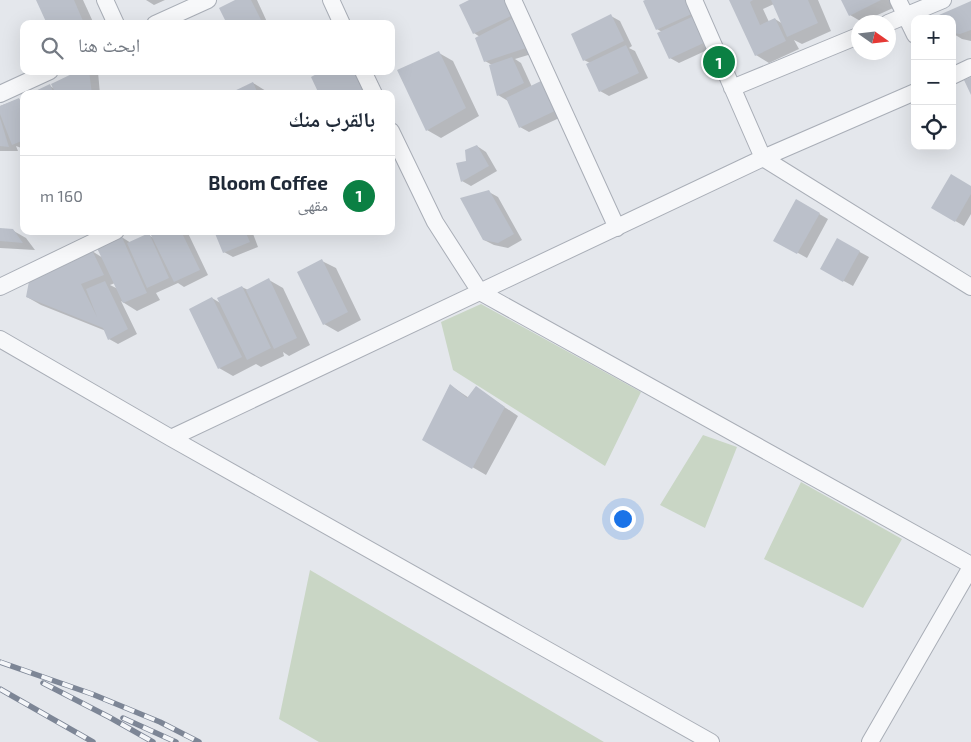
<!DOCTYPE html>
<html lang="ar">
<meta charset="utf-8">
<style>
:root{--surface:#fff;--page:#f2f2f3;--text:#1f2937;--muted:#747a83;--line:#e0e1e3;--accent:#0b8043}
body{margin:0;font-family:"Exo 2","Noto Naskh Arabic",sans-serif;background:var(--page);color:var(--text);direction:rtl}
.controls{position:absolute;right:15px;top:15px;display:grid;overflow:hidden;border-radius:10px;box-shadow:0 5px 20px #0002}
.controls button{width:45px;height:45px;display:grid;place-items:center;padding:0;border:0;border-bottom:1px solid var(--line);background:var(--surface);color:var(--text);font:25px sans-serif}
.compass{position:absolute;left:851px;top:15px;width:45px;height:45px;border-radius:50%;background:var(--surface);box-shadow:0 5px 20px #0002;rotate:104deg}
.you{position:absolute;left:622px;top:518px;width:18px;height:18px;margin:-12px;border:4px solid #fff;border-radius:50%;background:#1a73e8;box-shadow:0 0 0 8px #1a73e833}
.badge{display:grid;place-items:center;width:32px;height:32px;border-radius:50%;background:var(--accent);color:#fff;font-size:16px;font-weight:700}
.pin{position:absolute;translate:-50% -50%;border:2px solid #fff;box-shadow:0 1px 5px #0006}
.list{margin:0;padding:0;list-style:none}
h2{display:flex;justify-content:space-between;align-items:center;height:65px;margin:0;padding:0 20px;font-size:21px}
h2 small{font-size:16px;font-weight:400;color:var(--muted)}
.list li{display:grid;grid-template-columns:32px 1fr auto;gap:15px;align-items:center;box-sizing:border-box;height:80px;padding:0 20px;border-top:1px solid var(--line)}
.list b{display:block;font-size:19px;white-space:nowrap}
.list p{margin:0;font-size:16px;white-space:nowrap;color:var(--muted)}
.list em{font-size:16px;font-style:normal;color:var(--muted)}
.icon{flex:none;width:28px;height:28px;fill:none;stroke:currentColor;stroke-width:2;stroke-linecap:round;stroke-linejoin:round}
.map{position:relative;flex:none;width:971px;height:742px;overflow:hidden;direction:ltr}
.search{position:absolute;background:var(--surface);box-shadow:0 5px 20px #0002;left:20px;top:20px;width:375px;height:55px;display:flex;align-items:center;gap:12px;box-sizing:border-box;padding:0 18px;border-radius:10px;color:var(--muted);font-size:19px}
.panel{position:absolute;background:var(--surface);box-shadow:0 5px 20px #0002;left:20px;top:90px;width:375px;height:145px;border-radius:10px;direction:rtl}
.map>svg:first-child{display:block}
</style>
<div class="map">
<svg width="971" height="742" viewBox="0 0 971 742">
<rect width="100%" height="100%" fill="#e4e7ec"/>
<path fill="#c9d6c5" d="M481 304 641 392 605 466 453 370 441 322Z
M703 435 737 447 705 528 660 505Z
M801 482 902 539 863 608 764 559Z
M310 570 604 742H319L279 719Z"/>
<path fill="#0003" fill-rule="evenodd" d="M37 0H83L94 24H48Z
M146 0H165L154 5Z
M238 0H257L268 24H229Z
M472 0H512L538 52 515 59 521 63 532 87 568 114 529 132 520 127 508 101 498 95 492 65 485 61 480 37 474 33Z
M646 0H696L716 46 679 63 670 58 662 32 657 29Z
M730 0H818L831 31 802 44 794 40 799 49 769 63 756 55ZM774 4 783 24 775 19 769 22 763 9Z
M842 0H900L902 4 862 22 850 15Z
M971 2V41L962 39 952 33V19Z
M611 16 620 21 632 46 629 48 635 51 648 78 609 96 600 91 590 63 584 60Z
M439 53 453 61 479 116 441 138 427 130Z
M81 71 98 72 100 94H32L50 86 55 89Z
M363 71 372 94H320Z
M253 83 266 91 267 94H231Z
M19 99 24 102V149L16 146 18 151H0V106Z
M477 146 486 152 497 171 471 186 462 181 468 162Z
M971 187V214L964 226 933 208Z
M489 192 498 197 522 240 508 248 494 245 484 240Z
M797 201 828 219 807 258 775 240Z
M0 229 12 230 26 238 35 250 0 248Z
M150 231H187L208 275 184 287 178 283 156 293 160 300 137 311 121 301 137 334 118 344 109 339 106 331 41 305 27 297 92 251 103 258 120 236 131 243 148 235 154 238ZM115 283 118 289 110 285Z
M215 231H252L258 247 233 257 224 252Z
M838 240 869 257 853 286 822 269Z
M322 261 336 268 361 320 338 332 324 324Z
M269 280 283 288 310 345 289 356 283 352 284 356 261 367 256 364 233 376 219 368 212 298 222 304 242 287 248 290Z
M450 385 469 398 476 388 518 416 486 475 424 439Z"/>
<path fill="#bbc0ca" d="M36 0H74L83 21 77 24H47Z
M235 0H251L263 24H227L219 8Z
M469 0H506L513 15 473 34 459 5Z
M645 0H690L696 12 656 30 643 1Z
M729 0H753L750 2 760 25 775 18 786 41 755 56Z
M771 0H808L818 23 787 37Z
M841 0H881L849 16Z
M971 1V30L960 34 952 33V19H941L939 15Z
M611 14 624 41 583 61 571 34Z
M696 15 708 41 669 59 657 33Z
M515 17 529 47 484 62 475 38Z
M626 45 639 73 599 92 586 64Z
M439 51 466 108 426 131 397 70Z
M512 57 524 83 497 96 489 65Z
M78 71H89L92 94H56L51 84Z
M322 71H357L365 88 353 94H319L311 77Z
M971 77V95L964 80Z
M545 79 559 109 519 128 506 98Z
M253 82 258 94H228Z
M50 84 54 94H29Z
M19 98 24 111V140L12 145 0 114V106Z
M0 118 9 147 0 146Z
M477 145 489 166 461 182 456 163 466 161 465 150Z
M951 174 971 186V194L955 222 931 208Z
M489 190 514 234 498 243 483 240 460 198Z
M796 199 820 213 797 254 773 241Z
M0 228 13 229 23 243 0 241Z
M149 231H181L200 270 174 282Z
M214 231H245L250 242 223 253Z
M149 233 169 278 147 288 127 243Z
M121 235 147 293 123 303 96 246Z
M837 238 860 251 843 282 820 269Z
M92 250 104 275 81 284 97 317 86 289 105 281 128 329 108 340 103 328 26 297 30 276Z
M322 259 348 312 323 325 297 272Z
M269 278 297 338 274 349 246 290Z
M242 286 271 348 247 360 217 298Z
M212 297 242 357 218 369 189 309Z
M450 384 467 398 476 386 505 407 472 469 422 440Z"/>
<g fill="none" stroke-linecap="round" stroke-linejoin="round">
<defs>
<path id="minor" d="M105 0 116 24
M331 0 342 24
M513 0 617 228
M694 0 763 158 971 287
M898 0 915 35
M888 23 943 0
M155 24 208 0
M363 71 374 94
M952 76 971 67
M732 88 858 36
M0 94 50 71
M391 131 435 222 480 292 971 565
M0 287 116 231
M0 339 171 438 711 742
M171 438 763 158 915 92
M870 742 971 567"/>
</defs>
<use href="#minor" stroke="#a9aeb7" stroke-width="18"/>
<use href="#minor" stroke="#f7f8fa" stroke-width="16"/>
<defs>
<path id="rail" d="M0 662 92 694 160 722 199 742
M43 683 109 717 153 742
M0 689 93 742
M123 718 176 742"/>
</defs>
<use href="#rail" stroke="#7d8696" stroke-width="5.5"/>
<use href="#rail" stroke="#f4f6f9" stroke-width="4" stroke-dasharray="11" stroke-linecap="butt"/>
</g>
</svg>
<div class="controls">
<button>+</button>
<button>−</button>
<button><svg class="icon" aria-label="locate" viewBox="0 0 24 24"><circle cx="12" cy="12" r="6"/><path d="M12 2v4M12 18v4M2 12h4M18 12h4"/></svg></button>
</div>
<svg class="compass" viewBox="-18 -18 36 36"><path d="M0-13l5 13h-10z" fill="#e53935"/><path d="M0 13l5-13h-10z" fill="#747a83"/></svg>
<div class="you"></div>
<div class="pin badge" style="left:719px;top:62px">1</div>
<div class="search"><svg class="icon" aria-label="search" viewBox="0 0 24 24"><circle cx="10" cy="10" r="6"/><path d="M15 15l6 6"/></svg>ابحث هنا</div>
<section class="panel">
<h2>بالقرب منك<small></small></h2>
<ul class="list">
<li><span class="badge">1</span><div><b>Bloom Coffee</b><p>مقهى</p></div><em>160 m</em></li>
</ul>
</section>
</div>
